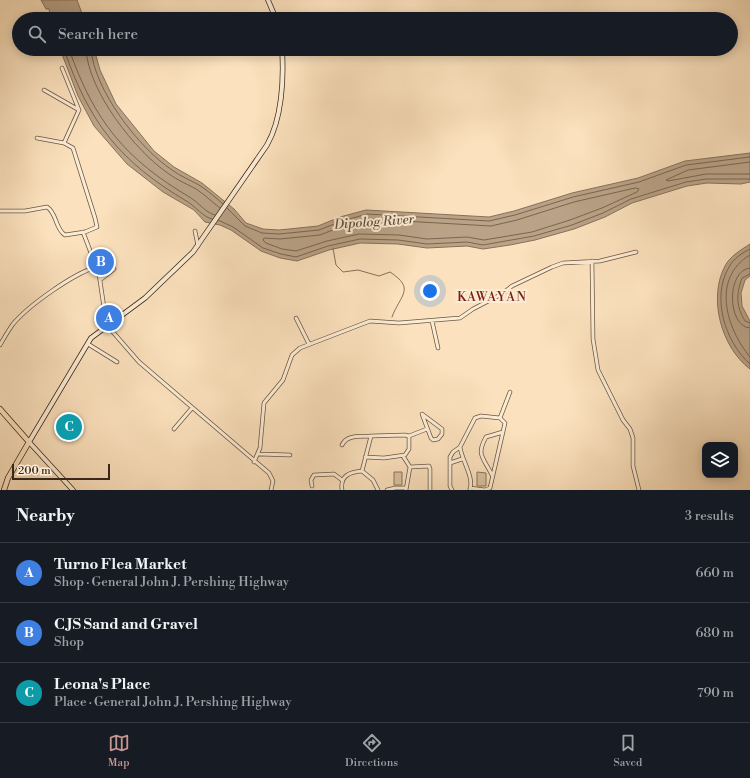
<!DOCTYPE html>
<meta charset="utf-8">
<style>
:root{--surface:#171b24;--page:#20242c;--text:#f1f3f6;--muted:#9ea1a6;--line:#363941;--accent:#c59692}
body{margin:0;font-family:"Libre Bodoni",serif;background:var(--page);color:var(--text)}
.controls{position:absolute;right:12px;bottom:12px;display:grid;overflow:hidden;border-radius:8px;box-shadow:0 2px 10px #0003}
.controls button{width:36px;height:36px;display:grid;place-items:center;padding:0;border:0;border-bottom:1px solid var(--line);background:var(--surface);color:var(--text);font:20px sans-serif}
.scale{position:absolute;left:12px;bottom:10px;width:98px;box-sizing:border-box;padding-left:4px;border:2px solid #3a281a;border-top:0;font-size:11px;line-height:14px;white-space:nowrap;color:#3a281a;-webkit-text-stroke:3px #fcecd4;paint-order:stroke}
.you{position:absolute;left:430px;top:291px;width:14px;height:14px;margin:-10px;border:3px solid #fff;border-radius:50%;background:#1a73e8;box-shadow:0 0 0 6px #1a73e833}
.badge{display:grid;place-items:center;width:26px;height:26px;border-radius:50%;background:var(--accent);color:#fff;font-size:13px;font-weight:700}
.pin{position:absolute;translate:-50% -50%;border:2px solid #fff;box-shadow:0 1px 4px #0006}
.list{margin:0;padding:0;list-style:none}
h2{display:flex;justify-content:space-between;align-items:center;height:52px;margin:0;padding:0 16px;font-size:17px}
h2 small{font-size:13px;font-weight:400;color:var(--muted)}
.list li{display:grid;grid-template-columns:26px 1fr auto;gap:12px;align-items:center;box-sizing:border-box;height:60px;padding:0 16px;border-top:1px solid var(--line)}
.list b{display:block;font-size:15px;white-space:nowrap}
.list p{margin:0;font-size:13px;white-space:nowrap;color:var(--muted)}
.list em{font-size:13px;font-style:normal;color:var(--muted)}
.icon{flex:none;width:22px;height:22px;fill:none;stroke:currentColor;stroke-width:2;stroke-linecap:round;stroke-linejoin:round}
.map{position:relative;flex:none;width:750px;height:490px;overflow:hidden}
.search{position:absolute;background:var(--surface);box-shadow:0 2px 10px #0003;left:12px;right:12px;top:12px;height:44px;display:flex;align-items:center;gap:10px;box-sizing:border-box;padding:0 14px;border-radius:22px;color:var(--muted);font-size:15px}
.sheet{height:232px;background:var(--surface)}
nav{display:flex;justify-content:space-around;align-items:center;box-sizing:border-box;height:56px;border-top:1px solid var(--line);background:var(--surface);font-size:11px;color:var(--muted)}
nav a{display:grid;justify-items:center;gap:2px}
nav .on{color:var(--accent)}
.map>svg:first-child{display:block}
</style>
<div class="map">
<svg width="750" height="490" viewBox="0 0 750 490">
<rect width="100%" height="100%" fill="#fbe1bd"/>
<filter id="stains"><feTurbulence type="fractalNoise" baseFrequency=".005" numOctaves="4"/><feColorMatrix values="0 0 0 0 .2 0 0 0 0 .09 0 0 0 0 .02 0 0 0 .5 -.17"/></filter>
<radialGradient id="worn" r=".72"><stop offset=".6" stop-color="#630" stop-opacity="0"/><stop offset="1" stop-color="#630" stop-opacity=".3"/></radialGradient>
<path fill="#dac2a1" stroke="#8a755e" d="M394 472H402V485H394Z
M477 472 486 473V486H477Z"/>
<path fill="#b9a286" stroke="#86715b" d="M41 0H77L84 19H51L49 9H46Z
M60 49H94L100 70 116 104 154 151 174 167 202 183 234 209 246 223 263 229 279 230 318 226 340 217 366 210 489 217 514 211 572 193 638 178 685 161 750 153V182L741 184 707 183 687 186 632 203 605 217 574 229 535 240 510 245 483 249 467 246 427 248 398 244 360 243 329 250 297 261 280 258 261 251 231 230 220 225 205 222 194 210 163 192 127 164 94 126 78 96Z
M750 244V276L745 280 741 293 742 306 750 321V369C721 347 708 298 725 266 730 256 741 250 750 244Z"/>
<g fill="none" stroke-linecap="round" stroke-linejoin="round">
<path stroke="#7a6550" stroke-width="1" d="M64 49C89 123 120 162 188 202 196 207 203 217 212 219
M69 49C94 121 125 159 191 198 199 203 206 213 215 215
M86 49C88 91 135 151 169 174 177 180 187 184 196 189 204 194 212 202 220 208
M91 49C94 90 139 148 172 170 180 176 190 180 199 185 207 190 215 197 223 204
M750 162 688 170 666 180 668 181 706 174H750
M636 188 639 189 637 192 602 208 570 220 532 232 484 240 467 237 427 239 399 235 359 234 327 241 296 251 282 249 266 243 263 240 264 238 280 239 320 235 343 226 368 219 491 226 517 220 574 202Z
M227 208 245 226 262 233 279 234 319 230 342 221 367 214 489 221 515 215 573 197 639 182 686 165 750 157
M218 220 233 227 263 248 281 254 296 257 328 246 360 239 398 240 427 244 467 242 483 245 534 236 572 225 603 213 631 199 686 182 706 179H750
M750 249C742 253 733 259 729 267 711 297 725 342 750 364
M750 255C711 278 726 328 750 357
M750 268C726 270 727 327 750 328
M750 274 742 278C736 295 736 306 745 321L750 323"/>
<path stroke="#86715b" stroke-width="1" d="M333 248 336 265 343 272 358 270 379 276 390 272C416 289 400 295 392 317"/>
<defs>
<path id="minor" d="M227 49 233 53 242 49
M62 68 79 110
M44 90 79 110 64 143
M0 211H25L47 207C57 213 55 229 65 235L85 232 97 227 95 218 73 148 64 143 37 138
M195 231 198 246
M83 232 99 274 106 321 112 331 139 362 269 473 273 481 271 490
M592 261 593 339 598 370 623 420 630 429 633 438V466L639 490
M100 280 114 269
M296 318 309 344
M432 321 438 348
M88 344 117 362
M0 345C4 338 8 331 13 324 29 305 73 274 96 267
M422 414 442 429V434L438 439 433 440 431 438Z
M500 418 510 392
M174 429 192 408
M409 436 427 429
M342 445C347 434 361 437 371 436
M460 447C462 461 474 477 470 489
M259 454 290 455
M403 456 410 467
M254 462 260 448 264 403 283 380 292 355 300 348 370 321 399 323 460 318 473 309 502 294 512 286 552 267 563 263 600 261 636 252
M450 463 462 459
M362 471 373 480 378 490
M492 475C483 457 476 455 486 437L503 432
M312 486 311 480 314 475 334 474 342 480
M342 490C340 476 349 472 362 471L371 436 405 435 409 436V449L405 455 384 458 365 457
M387 490 395 488H406
M406 490 410 467 429 466 430 469V490
M452 490 450 486V457L453 452 460 447 475 418 481 416 500 418 505 423 490 488 485 490 470 488"/>
<path id="secondary" d="M268 0 276 19
M73 490 29 442 91 338 145 298 193 252 267 145C282 119 284 79 282 49"/>
<path id="trunk" d="M0 409 29 442 8 478 4 490"/>
</defs>
<use href="#minor" stroke="#6a5643" stroke-width="4.5"/>
<use href="#secondary" stroke="#3a281a" stroke-width="5.5"/>
<use href="#trunk" stroke="#3a281a" stroke-width="6"/>
<use href="#minor" stroke="#fcecd4" stroke-width="3"/>
<use href="#secondary" stroke="#fcecd4" stroke-width="4"/>
<use href="#trunk" stroke="#fbe1bd" stroke-width="4.5"/>
</g>
<g text-anchor="middle" stroke-width="4" stroke-linejoin="round" paint-order="stroke">
<g font-size="13" font-style="italic" fill="#604d3a" stroke="#fcecd4">
<text transform="translate(374 221) rotate(-4)" y="5">Dipolog River</text>
</g>
<g font-size="13" letter-spacing="1" fill="#7a1f14" stroke="#fcecd4">
<text x="492" y="301">KAWAYAN</text>
</g>
</g>
<rect width="100%" height="100%" filter="url(#stains)"/>
<rect width="100%" height="100%" fill="url(#worn)"/>
</svg>
<div class="controls">
<button><svg class="icon" aria-label="layers" viewBox="0 0 24 24"><path d="M12 4l9 5-9 5-9-5zM3 14l9 5 9-5"/></svg></button>
</div>
<div class="scale">200 m</div>
<div class="you"></div>
<div class="pin badge" style="left:109px;top:318px;background:#3f7fe0">A</div>
<div class="pin badge" style="left:101px;top:262px;background:#3f7fe0">B</div>
<div class="pin badge" style="left:69px;top:427px;background:#0f9aa8">C</div>
<div class="search"><svg class="icon" aria-label="search" viewBox="0 0 24 24"><circle cx="10" cy="10" r="6"/><path d="M15 15l6 6"/></svg>Search here</div>
</div>
<section class="sheet">
<h2>Nearby<small>3 results</small></h2>
<ul class="list">
<li><span class="badge" style="background:#3f7fe0">A</span><div><b>Turno Flea Market</b><p>Shop · General John J. Pershing Highway</p></div><em>660 m</em></li>
<li><span class="badge" style="background:#3f7fe0">B</span><div><b>CJS Sand and Gravel</b><p>Shop</p></div><em>680 m</em></li>
<li><span class="badge" style="background:#0f9aa8">C</span><div><b>Leona's Place</b><p>Place · General John J. Pershing Highway</p></div><em>790 m</em></li>
</ul>
</section>
<nav>
<a class="on"><svg class="icon" aria-label="map" viewBox="0 0 24 24"><path d="M3 6l6-2 6 2 6-2v14l-6 2-6-2-6 2zM9 4v14M15 6v14"/></svg>Map</a>
<a><svg class="icon" aria-label="directions" viewBox="0 0 24 24"><path d="M12 3l9 9-9 9-9-9zM9 14v-3h6M13 9l2 2-2 2"/></svg>Directions</a>
<a><svg class="icon" aria-label="saved" viewBox="0 0 24 24"><path d="M7 4h10v16l-5-4-5 4z"/></svg>Saved</a>
</nav>
